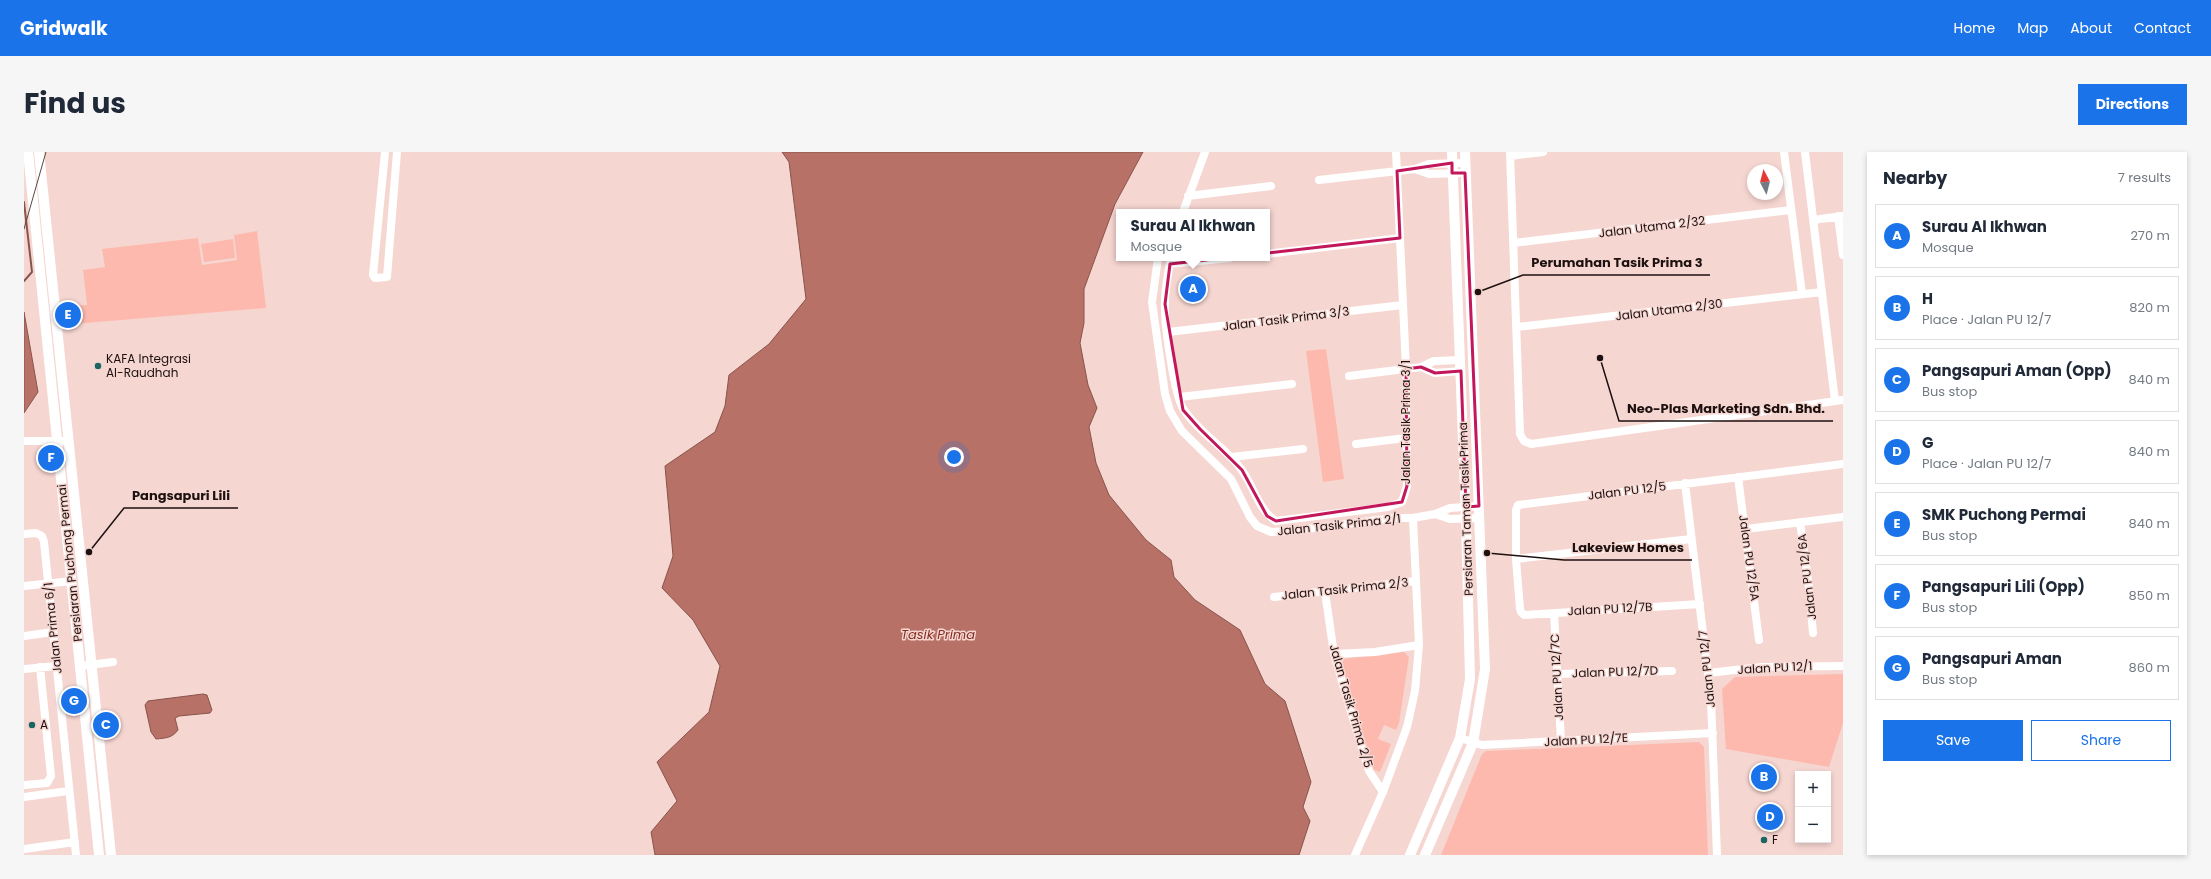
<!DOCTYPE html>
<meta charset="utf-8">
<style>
:root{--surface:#fff;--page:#f6f6f7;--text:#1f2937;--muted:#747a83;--line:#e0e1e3;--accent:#1a73e8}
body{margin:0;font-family:Poppins,sans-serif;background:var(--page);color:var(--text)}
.controls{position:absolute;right:12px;bottom:12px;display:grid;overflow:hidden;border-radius:0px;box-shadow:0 2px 6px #0003}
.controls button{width:36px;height:36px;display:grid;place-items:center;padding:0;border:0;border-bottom:1px solid var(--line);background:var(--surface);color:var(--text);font:20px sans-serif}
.compass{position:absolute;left:1723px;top:12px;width:36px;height:36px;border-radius:50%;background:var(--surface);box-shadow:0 2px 6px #0003;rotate:353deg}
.you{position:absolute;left:930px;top:305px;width:14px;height:14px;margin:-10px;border:3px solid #fff;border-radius:50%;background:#1a73e8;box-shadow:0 0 0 6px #1a73e833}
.badge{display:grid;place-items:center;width:26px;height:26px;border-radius:50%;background:var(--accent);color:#fff;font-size:13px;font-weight:700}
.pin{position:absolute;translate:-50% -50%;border:2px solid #fff;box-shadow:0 1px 4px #0006}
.popup{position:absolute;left:1092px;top:57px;width:154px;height:52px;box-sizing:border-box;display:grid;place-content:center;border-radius:0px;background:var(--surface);filter:drop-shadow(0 1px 3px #0005);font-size:13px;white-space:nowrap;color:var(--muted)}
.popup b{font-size:15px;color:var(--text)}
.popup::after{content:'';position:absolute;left:50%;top:100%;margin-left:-8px;border:8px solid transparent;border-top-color:var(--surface)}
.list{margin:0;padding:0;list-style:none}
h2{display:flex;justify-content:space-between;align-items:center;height:52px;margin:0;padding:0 16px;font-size:17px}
h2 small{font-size:13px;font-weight:400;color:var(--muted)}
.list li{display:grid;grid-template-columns:26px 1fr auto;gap:12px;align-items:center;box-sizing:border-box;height:64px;margin:0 8px 8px;padding:0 8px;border:1px solid var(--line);border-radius:0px}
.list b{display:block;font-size:15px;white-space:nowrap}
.list p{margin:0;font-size:13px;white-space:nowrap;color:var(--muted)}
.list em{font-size:13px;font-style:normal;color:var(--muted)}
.actions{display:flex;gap:8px;padding:12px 16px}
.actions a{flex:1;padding:9px 0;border:1px solid var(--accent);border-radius:0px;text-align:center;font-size:14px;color:var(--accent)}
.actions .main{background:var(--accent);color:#fff}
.map{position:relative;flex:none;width:1819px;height:703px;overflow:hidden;border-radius:0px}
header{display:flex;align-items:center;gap:24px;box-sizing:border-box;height:56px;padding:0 20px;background:var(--accent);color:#fff}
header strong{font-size:19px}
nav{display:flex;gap:22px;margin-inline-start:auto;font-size:14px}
.intro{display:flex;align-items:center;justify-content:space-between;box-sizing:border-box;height:96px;padding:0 24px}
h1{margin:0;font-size:28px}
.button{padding:10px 18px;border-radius:0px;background:var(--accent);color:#fff;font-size:14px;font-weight:700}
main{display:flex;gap:24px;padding:0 24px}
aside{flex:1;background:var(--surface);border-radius:0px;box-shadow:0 2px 6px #0003}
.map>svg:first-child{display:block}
</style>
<header>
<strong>Gridwalk</strong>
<nav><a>Home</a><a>Map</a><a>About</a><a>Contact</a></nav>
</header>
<div class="intro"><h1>Find us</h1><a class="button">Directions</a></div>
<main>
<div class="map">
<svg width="1819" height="703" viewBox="0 0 1819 703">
<rect width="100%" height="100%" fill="#f6d6d1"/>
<path fill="#fdb9ad" d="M233 79 242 156 49 172 48 154 63 153 59 118 81 115 78 97 174 86 178 113 213 108 210 83Z
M209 87 211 106 180 110 177 92Z
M1302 197 1320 327 1299 330 1282 199Z
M1379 499 1385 505 1375 571 1372 578 1360 573 1354 587 1367 592 1356 620 1350 618 1318 512 1320 507Z
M1819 522V571L1805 615 1702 597 1698 537 1711 525Z
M1675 590 1680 595 1684 703H1417L1458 602 1462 599Z"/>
<path fill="#b77166" stroke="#88544c" d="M758 0H1119L1091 52 1060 137V171L1056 191 1064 233 1073 256 1065 275 1072 311 1085 343 1122 388 1147 408 1150 425 1171 448 1216 478 1241 532 1261 549 1287 630 1279 655 1286 669 1275 703H631L627 680 653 649 633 610 685 560 696 514 669 468 638 436 649 404 641 314 691 280 701 254 705 223 745 192 782 147 765 10Z
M0 160 14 240 0 261Z
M179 542 183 543 188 558 186 561 155 564 151 566 154 578C148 586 142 586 132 587L127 580 121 553 124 549Z"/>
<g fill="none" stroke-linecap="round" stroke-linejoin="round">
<path stroke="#88544c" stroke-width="2" d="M0 50 8 120 0 129"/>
<path stroke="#fff" stroke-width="8" d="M361 0 349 123 351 126 363 125 373 0
M1486 0 1496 282 1500 289 1507 292 1819 248
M1760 0 1778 142
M1781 0 1811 249
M1486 4 1519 0
M1391 17 1405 22 1441 21
M1295 28 1391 17 1405 12 1442 11
M1164 44 1247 34
M1159 60 1181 0
M1814 64 1819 103
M1789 68 1818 64
M1489 91 1767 58
M1243 102 1376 86
M1134 106 1128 150 1141 242 1146 259 1158 279 1207 327 1226 365 1233 374 1247 380 1267 379 1370 366H1389L1411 362 1426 356 1455 354
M1147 106C1144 121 1141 136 1141 151 1140 170 1150 244 1160 258 1175 281 1201 295 1217 317 1230 334 1234 358 1252 369L1364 355 1378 350 1383 334 1382 217 1372 0
M1146 112 1206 106
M1493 175 1798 140
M1144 180 1379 153
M1397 215 1411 221 1437 219
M1325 224 1397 215 1410 209 1437 208
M1156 245 1268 232
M0 289H45
M1332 292 1382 286
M1207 305 1279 297
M1714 325 1735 488
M1661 331 1687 548 1693 703
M1411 362 1426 367 1455 366
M1776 370 1785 435 1789 481
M1722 377 1819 365
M0 382 12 381 18 384 20 390 52 703
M1492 407 1667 387
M0 434 48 429
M1301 440 1310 502 1329 567 1345 619 1359 640
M1250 445 1392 429
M1676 452 1500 463 1497 460 1496 457 1492 407V358L1494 353 1819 312
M1530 461 1537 589
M0 484 29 480
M1310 502 1351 500 1395 493
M57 514 89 510
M0 517 33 514
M1684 521 1738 515 1819 514
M1533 522 1648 519
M1436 586 1458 593 1689 581
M0 633 23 631 27 624 16 515
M0 645 44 639
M0 697 51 690
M1331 703 1359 640 1383 575 1391 539 1395 493 1389 366"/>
<path stroke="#fff" stroke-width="10" d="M4 0 75 703
M15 0 87 703
M1386 703 1436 586 1446 527 1442 367 1428 0
M1401 703 1449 591 1461 517 1441 0"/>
<path stroke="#574744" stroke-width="1" d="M0 77 22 0"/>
</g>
<path fill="none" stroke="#c2185b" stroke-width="3" stroke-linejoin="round" d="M1428 11V21H1441L1455 354 1442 355 1437 219 1411 221 1397 215 1382 217 1383 334 1378 350 1252 369 1243 364 1218 318 1176 277 1159 258 1141 152 1146 112 1376 86 1373 19Z"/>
<g fill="#1b6660" stroke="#f6d6d1" stroke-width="1.5">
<circle cx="74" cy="214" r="4"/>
<circle cx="8" cy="573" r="4"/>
<circle cx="1740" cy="688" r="4"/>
</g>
<g text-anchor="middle" stroke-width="3" stroke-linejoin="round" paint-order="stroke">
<g font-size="12" fill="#1c1110" stroke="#f6d6d1">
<text transform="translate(1628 75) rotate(-7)" y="4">Jalan Utama 2/32</text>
<text transform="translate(1645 158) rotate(-7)" y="4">Jalan Utama 2/30</text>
<text transform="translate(1262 167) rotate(-7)" y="4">Jalan Tasik Prima 3/3</text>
<text transform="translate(1382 270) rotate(-90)" y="4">Jalan Tasik Prima 3/1</text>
<text transform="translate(1603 339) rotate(-7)" y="4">Jalan PU 12/5</text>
<text transform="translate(1442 357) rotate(-92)" y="4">Persiaran Taman Tasik Prima</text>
<text transform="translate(1315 373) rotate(-6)" y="4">Jalan Tasik Prima 2/1</text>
<text transform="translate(1725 406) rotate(82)" y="4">Jalan PU 12/5A</text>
<text transform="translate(46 411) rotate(-96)" y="4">Persiaran Puchong Permai</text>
<text transform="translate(1783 425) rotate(-97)" y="4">Jalan PU 12/6A</text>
<text transform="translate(1321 437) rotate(-6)" y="4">Jalan Tasik Prima 2/3</text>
<text transform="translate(1586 457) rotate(-3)" y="4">Jalan PU 12/7B</text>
<text transform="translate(29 476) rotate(-96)" y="4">Jalan Prima 6/1</text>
<text transform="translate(1751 516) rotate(-3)" y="4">Jalan PU 12/1</text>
<text transform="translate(1683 517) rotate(-96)" y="4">Jalan PU 12/7</text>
<text transform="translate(1591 520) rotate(-2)" y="4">Jalan PU 12/7D</text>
<text transform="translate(1533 525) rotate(-93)" y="4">Jalan PU 12/7C</text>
<text transform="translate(1327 554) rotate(74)" y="4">Jalan Tasik Prima 2/5</text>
<text transform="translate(1562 588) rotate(-3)" y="4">Jalan PU 12/7E</text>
</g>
<g font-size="12" fill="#1c1110" stroke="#f6d6d1" text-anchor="start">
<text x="82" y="211">KAFA Integrasi<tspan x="82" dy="14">Al-Raudhah</tspan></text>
<text x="16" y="577">A</text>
<text x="1748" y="692">F</text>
</g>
<g font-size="13" font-style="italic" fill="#842e23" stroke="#f6d6d1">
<text x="914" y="487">Tasik Prima</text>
</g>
</g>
<path fill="none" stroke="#1c1110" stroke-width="1.5" d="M1454 140L1499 123H1686M1576 206L1595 269H1809M65 400L100 356H214M1463 401L1540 408H1668"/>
<g fill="#1c1110" stroke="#f6d6d1" stroke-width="1.5">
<circle cx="1454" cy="140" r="4"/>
<circle cx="1576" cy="206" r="4"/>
<circle cx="65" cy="400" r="4"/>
<circle cx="1463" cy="401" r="4"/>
</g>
<g font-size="13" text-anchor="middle" font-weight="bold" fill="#1c1110" stroke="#f6d6d1" stroke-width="3" stroke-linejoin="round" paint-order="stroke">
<text x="1593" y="115">Perumahan Tasik Prima 3</text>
<text x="1702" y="261">Neo-Plas Marketing Sdn. Bhd.</text>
<text x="157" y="348">Pangsapuri Lili</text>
<text x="1604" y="400">Lakeview Homes</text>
</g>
</svg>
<div class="controls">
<button>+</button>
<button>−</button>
</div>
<svg class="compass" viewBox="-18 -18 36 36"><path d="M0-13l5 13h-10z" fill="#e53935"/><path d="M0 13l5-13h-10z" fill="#747a83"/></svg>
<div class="you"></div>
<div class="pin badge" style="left:1169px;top:137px">A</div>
<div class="popup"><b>Surau Al Ikhwan</b>Mosque</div>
<div class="pin badge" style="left:1740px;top:625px">B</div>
<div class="pin badge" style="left:82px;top:573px">C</div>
<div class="pin badge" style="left:1746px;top:665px">D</div>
<div class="pin badge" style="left:44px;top:163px">E</div>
<div class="pin badge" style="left:27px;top:306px">F</div>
<div class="pin badge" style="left:50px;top:549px">G</div>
</div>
<aside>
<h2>Nearby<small>7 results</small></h2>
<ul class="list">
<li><span class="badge">A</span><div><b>Surau Al Ikhwan</b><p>Mosque</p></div><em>270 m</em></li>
<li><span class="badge">B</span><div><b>H</b><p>Place · Jalan PU 12/7</p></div><em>820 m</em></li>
<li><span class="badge">C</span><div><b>Pangsapuri Aman (Opp)</b><p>Bus stop</p></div><em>840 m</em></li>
<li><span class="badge">D</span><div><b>G</b><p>Place · Jalan PU 12/7</p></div><em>840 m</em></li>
<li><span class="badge">E</span><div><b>SMK Puchong Permai</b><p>Bus stop</p></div><em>840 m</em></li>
<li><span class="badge">F</span><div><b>Pangsapuri Lili (Opp)</b><p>Bus stop</p></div><em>850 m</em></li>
<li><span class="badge">G</span><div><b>Pangsapuri Aman</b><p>Bus stop</p></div><em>860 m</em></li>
</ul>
<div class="actions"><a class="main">Save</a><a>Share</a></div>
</aside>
</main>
